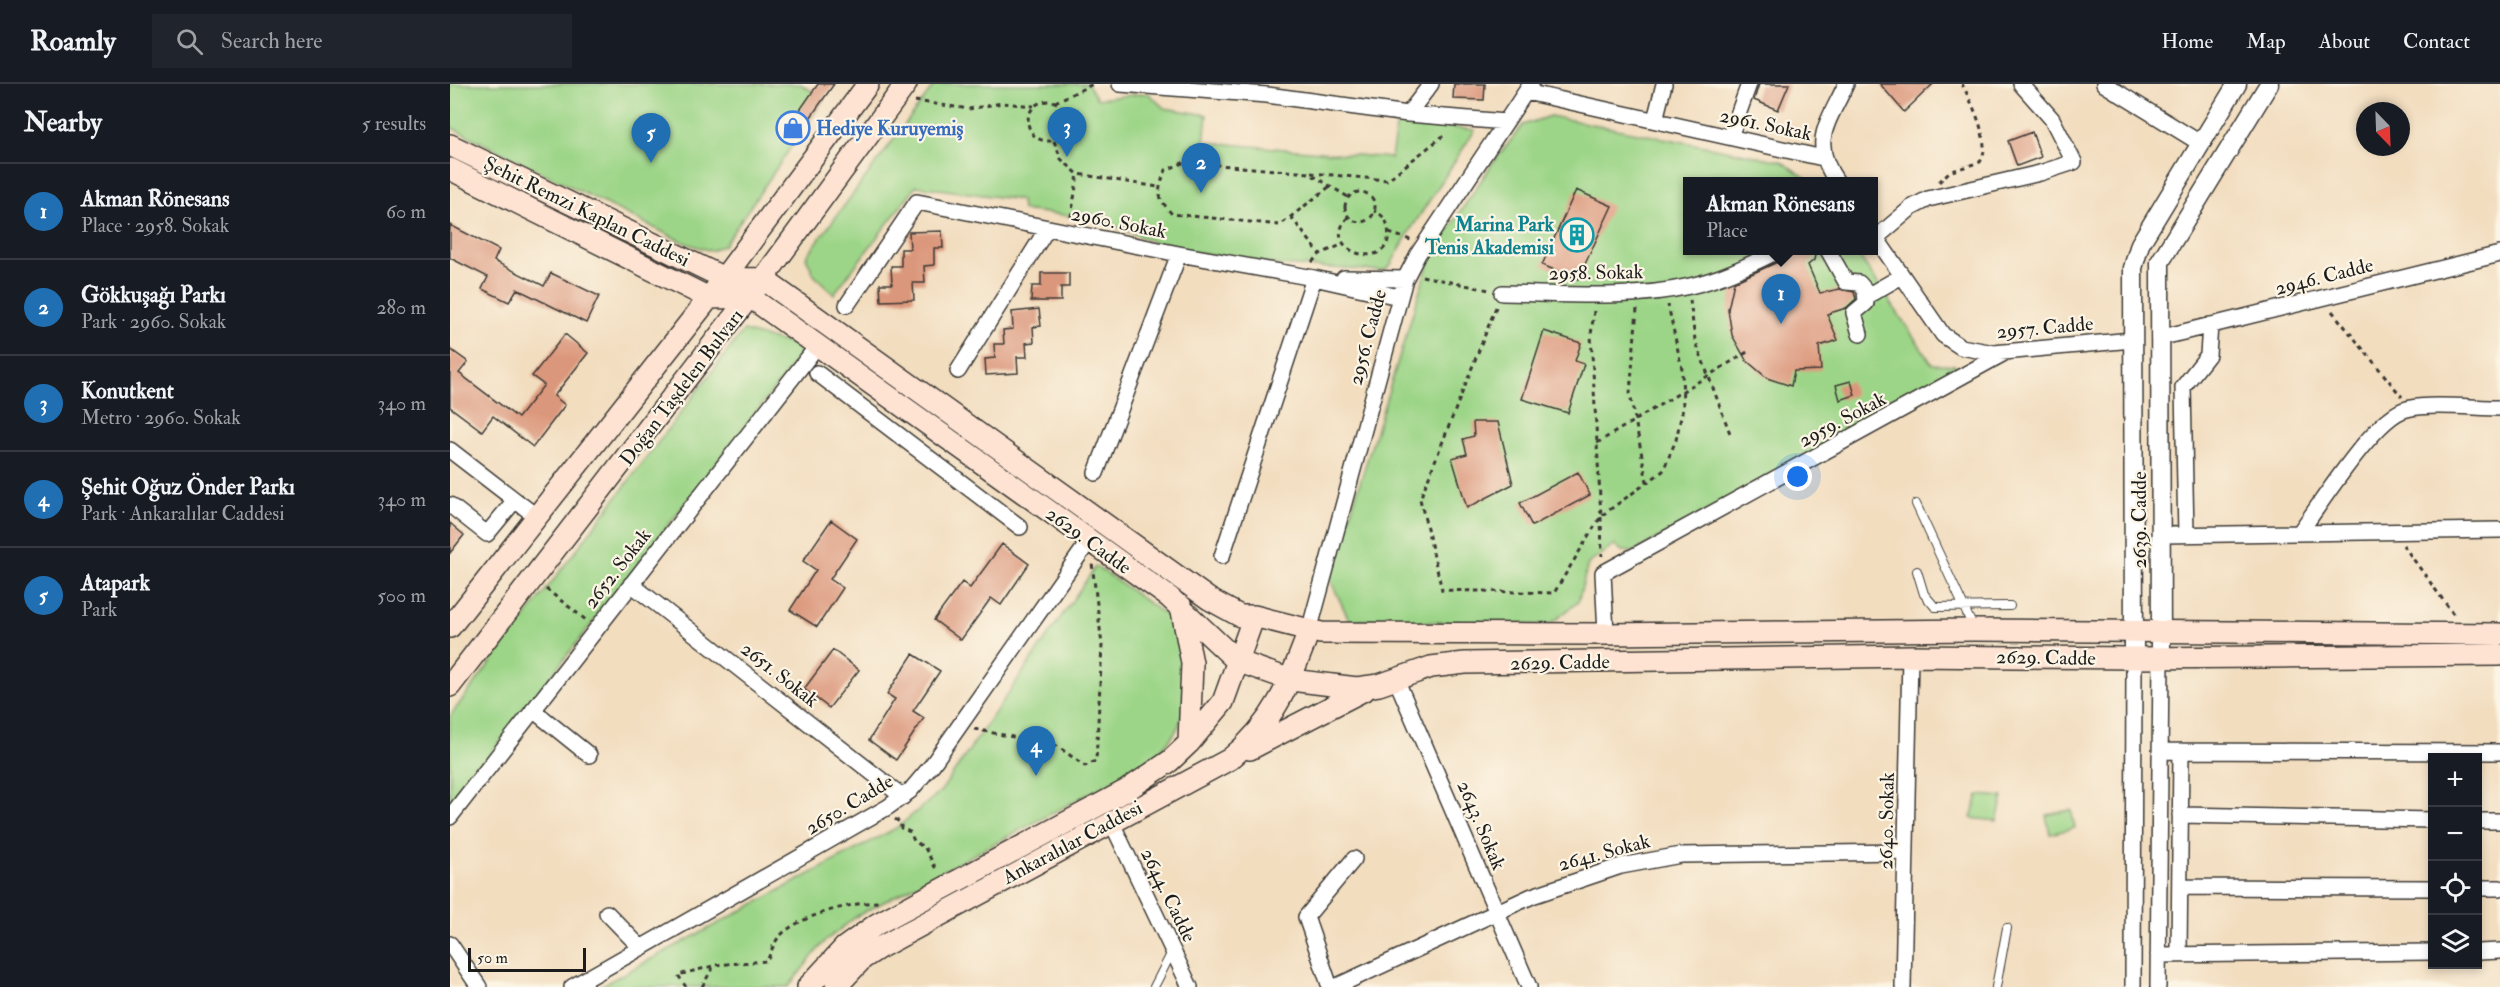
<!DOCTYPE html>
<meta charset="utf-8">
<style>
:root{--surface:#171b24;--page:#20242c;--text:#f1f3f6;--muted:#9ea1a6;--line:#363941;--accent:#1f6fb2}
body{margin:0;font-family:"IM FELL Double Pica",serif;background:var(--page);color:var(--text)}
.controls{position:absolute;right:18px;bottom:18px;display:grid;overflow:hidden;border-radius:0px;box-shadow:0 3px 9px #0003}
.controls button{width:54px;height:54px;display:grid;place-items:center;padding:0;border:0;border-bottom:2px solid var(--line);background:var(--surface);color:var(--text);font:30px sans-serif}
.compass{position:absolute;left:1906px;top:18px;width:54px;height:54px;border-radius:50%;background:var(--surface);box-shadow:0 3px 9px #0003;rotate:157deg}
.scale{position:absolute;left:18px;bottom:15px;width:118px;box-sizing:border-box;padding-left:6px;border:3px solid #1c1c1c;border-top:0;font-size:16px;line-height:21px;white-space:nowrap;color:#1c1c1c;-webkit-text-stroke:4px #fcf5e5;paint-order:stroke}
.you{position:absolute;left:1348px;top:393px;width:21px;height:21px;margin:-15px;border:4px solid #fff;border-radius:50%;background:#1a73e8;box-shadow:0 0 0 9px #1a73e833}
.badge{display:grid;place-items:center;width:39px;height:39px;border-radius:50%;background:var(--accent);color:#fff;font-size:20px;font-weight:700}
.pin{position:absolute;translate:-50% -50px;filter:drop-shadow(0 2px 3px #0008)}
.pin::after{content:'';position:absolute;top:32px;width:21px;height:18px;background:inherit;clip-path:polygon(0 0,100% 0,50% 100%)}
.popup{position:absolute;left:1233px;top:93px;width:195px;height:78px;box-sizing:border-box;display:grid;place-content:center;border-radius:0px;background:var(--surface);filter:drop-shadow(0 2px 4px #0005);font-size:20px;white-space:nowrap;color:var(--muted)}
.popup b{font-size:22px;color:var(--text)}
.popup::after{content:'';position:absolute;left:50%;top:100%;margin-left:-12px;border:12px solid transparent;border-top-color:var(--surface)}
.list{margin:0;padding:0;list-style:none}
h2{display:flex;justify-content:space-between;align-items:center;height:78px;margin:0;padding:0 24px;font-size:26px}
h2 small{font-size:20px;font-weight:400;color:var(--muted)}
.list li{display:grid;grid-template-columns:39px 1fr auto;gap:18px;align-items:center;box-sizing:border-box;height:96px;padding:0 24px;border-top:2px solid var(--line)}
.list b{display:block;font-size:22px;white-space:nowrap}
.list p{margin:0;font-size:20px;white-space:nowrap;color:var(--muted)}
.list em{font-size:20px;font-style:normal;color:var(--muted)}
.icon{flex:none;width:33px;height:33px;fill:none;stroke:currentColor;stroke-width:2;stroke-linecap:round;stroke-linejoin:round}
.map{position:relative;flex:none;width:2050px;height:903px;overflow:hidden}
header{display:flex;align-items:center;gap:36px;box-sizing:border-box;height:84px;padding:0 30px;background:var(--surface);border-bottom:2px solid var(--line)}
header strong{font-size:28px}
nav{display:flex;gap:33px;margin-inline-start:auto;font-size:21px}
.search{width:420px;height:54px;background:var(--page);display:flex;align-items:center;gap:15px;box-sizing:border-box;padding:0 21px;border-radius:0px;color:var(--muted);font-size:22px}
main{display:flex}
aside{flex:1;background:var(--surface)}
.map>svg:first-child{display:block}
</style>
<header>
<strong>Roamly</strong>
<div class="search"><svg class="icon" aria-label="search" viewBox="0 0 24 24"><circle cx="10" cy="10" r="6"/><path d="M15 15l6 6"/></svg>Search here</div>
<nav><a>Home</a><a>Map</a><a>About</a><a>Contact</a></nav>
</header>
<main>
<aside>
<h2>Nearby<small>5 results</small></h2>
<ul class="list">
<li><span class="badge">1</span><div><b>Akman Rönesans</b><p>Place · 2958. Sokak</p></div><em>60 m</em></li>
<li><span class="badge">2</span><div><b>Gökkuşağı Parkı</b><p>Park · 2960. Sokak</p></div><em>280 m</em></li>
<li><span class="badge">3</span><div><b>Konutkent</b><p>Metro · 2960. Sokak</p></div><em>340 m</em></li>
<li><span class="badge">4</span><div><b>Şehit Oğuz Önder Parkı</b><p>Park · Ankaralılar Caddesi</p></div><em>340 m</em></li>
<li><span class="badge">5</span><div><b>Atapark</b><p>Park</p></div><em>500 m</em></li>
</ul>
</aside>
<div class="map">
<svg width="2050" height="903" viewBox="0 0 2050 903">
<rect width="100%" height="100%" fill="#fcf5e5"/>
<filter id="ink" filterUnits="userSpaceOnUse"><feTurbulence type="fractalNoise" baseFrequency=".0167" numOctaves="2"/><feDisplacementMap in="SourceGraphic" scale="12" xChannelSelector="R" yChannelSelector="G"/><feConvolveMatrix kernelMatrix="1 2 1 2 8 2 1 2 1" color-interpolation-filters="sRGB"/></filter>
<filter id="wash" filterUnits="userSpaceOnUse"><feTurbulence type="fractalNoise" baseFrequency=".008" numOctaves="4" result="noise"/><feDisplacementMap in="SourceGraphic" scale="24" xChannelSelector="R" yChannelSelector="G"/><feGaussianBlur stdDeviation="1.35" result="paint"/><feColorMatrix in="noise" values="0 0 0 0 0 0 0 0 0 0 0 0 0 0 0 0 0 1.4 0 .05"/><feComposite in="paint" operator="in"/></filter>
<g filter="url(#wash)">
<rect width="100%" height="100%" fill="#f2ddbf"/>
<path fill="#9dd588" stroke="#5c7852" stroke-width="1.5" d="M0 0H351L374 15 274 161 261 167 235 159 0 43Z
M485 0H638L647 15 698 9 714 24 757 31 754 58 941 74 947 37 1025 46 961 145 940 182 933 187 827 181 718 164 647 135 572 126 571 116 466 102 384 210 364 191 356 173Z
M1100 32 1331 77 1360 97 1238 98V166L1406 167 1482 280 1505 281 1509 287 1183 468 1172 467 1165 461 1138 480 1128 518 1099 541 899 536 880 495 980 174 1042 80 1073 41Z
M293 247 356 264 0 722V632Z
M646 482 728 540C732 567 741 621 727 645 718 661 705 671 692 682L407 832 374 858 338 903H149L448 743 491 707Z
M1528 711 1553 713 1547 737 1521 734Z
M1621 726 1625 744 1600 750 1596 731Z"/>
<g id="blocks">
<path fill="#db977b" d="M368 0H384L346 54 336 46Z
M1004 0H1035L1034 16 1003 15Z
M1309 0H1339L1328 26 1304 16Z
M1430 0H1483L1454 28Z
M1582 48 1591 73 1567 82 1558 57Z
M1126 106 1162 122 1128 195 1092 181Z
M0 141 49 166 44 177 94 202 101 189 149 212 136 239 67 205 59 218 32 205 38 193 0 174Z
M492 147 493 164H484V181L474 182 475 199H463L464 216 431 217 430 200H442L441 182H451V165H460L459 148Z
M1345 166H1366L1364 176 1358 181 1370 209 1390 205 1404 208 1406 215 1396 224 1377 230 1388 256 1369 262 1371 286 1344 287 1341 302 1317 294 1296 276 1282 251 1278 225 1284 198 1334 175Z
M591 189H619V203H611V217H581L582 202H591Z
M589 225 591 242 583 243 584 258 576 259 577 273H567L568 289 536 291 535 275 545 274 544 260H554L553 246 563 245 562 228Z
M1094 247 1131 259 1125 277 1134 280 1118 329 1072 315Z
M115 250 138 269 104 312 115 321 83 363 43 332 32 347 0 323V265L18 278 9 289 68 334 94 301 82 292Z
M1401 297 1405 311 1390 316 1386 301Z
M1023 338H1048L1063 400 1017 424 1002 374 1017 370 1013 355 1024 352Z
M1128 388 1140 411 1082 442 1070 419Z
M381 436 407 455 380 495 393 504 367 543 340 526 366 486 353 477Z
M0 439 14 451 0 469Z
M552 460 579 480 551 521 541 514 511 556 484 536 512 498 520 504Z
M383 566 409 586 379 624 354 605Z
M463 570 490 587 463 627 474 634 446 676 419 656 445 615 437 610Z"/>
</g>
</g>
<g filter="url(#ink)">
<use href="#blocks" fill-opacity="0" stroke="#3c3934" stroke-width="1.5"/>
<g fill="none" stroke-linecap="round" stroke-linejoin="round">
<defs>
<path id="service" d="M1466 420 1524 545
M1467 487 1474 510 1485 523 1560 522
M704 903 722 868
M1546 903 1557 844"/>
<path id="minor" d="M670 0 817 11 958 30 1056 38
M1654 0 1750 59
M1076 8 1373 74
M958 30 981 0
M1205 36 1214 0
M1280 53 1299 0
M1387 98C1359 57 1378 40 1396 0
M1424 151 1493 251 1511 263 1544 269 1682 256
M1426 154 1461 124 1478 115 1590 89 1624 78 1602 35 1571 0
M1378 166 1396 198 1409 199 1415 206 1416 219 1404 229 1410 250
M894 194 955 195
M1052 209C1113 210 1180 216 1240 202 1272 195 1301 180 1330 166
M1417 212 1452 192
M397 221 467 118 729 170 864 194 949 213
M1709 254 2050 170
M508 287 597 145
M367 289 570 443
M0 366 87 433
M646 389 729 170
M0 421 37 450 65 416
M1849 449C1871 420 1925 332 1957 325 1980 319 2025 324 2050 324
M1712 451 2050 446
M1736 451 1733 303 1758 271 1760 241
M772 472 864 194
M181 500 453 713
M859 547 955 195 968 170 1081 0
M1156 550 1153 489 1556 268
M946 595 1079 903
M83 626 139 671
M1711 667 2050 668
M1730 731 1982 736
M0 733 368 261
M661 737 740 903
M2028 737H2050
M1730 803 1982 804
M2028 804H2050
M157 829 191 864
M0 860 29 903
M2028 868 2050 867
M1708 871 1982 868
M1729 871 1731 667
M122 903 438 723 460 707 482 681 639 457
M880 903 856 833 904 775
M885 903 1082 812 1171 782 1231 771 1456 768
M1453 903 1460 572
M1683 903 1684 574
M1708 903 1711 574"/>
<path id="tertiary" d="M1684 574 1683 184 1690 160 1787 0
M1711 574 1710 178 1819 0"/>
<path id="secondary" d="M0 61 274 194 313 195
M0 85 259 214 300 213 719 513 787 577 841 596 907 604 929 601 981 583 1015 579 1460 572 1684 574 2050 571
M313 195 759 515 790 532H804L871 549 1156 550 1524 546 2050 550
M731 522 742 579 739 659
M0 543 259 214 418 0
M0 602 313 195 456 0
M800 665 916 605
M358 903 395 863 427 840 677 706 720 677 739 659 773 618 804 532
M386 903 412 875 429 864 780 675C824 639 840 599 859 547"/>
</defs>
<use href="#service" stroke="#3c3934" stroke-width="10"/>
<use href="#minor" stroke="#3c3934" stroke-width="18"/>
<use href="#tertiary" stroke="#3c3934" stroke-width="21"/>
<use href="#secondary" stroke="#3c3934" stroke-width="24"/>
<path stroke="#3c3934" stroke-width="3" stroke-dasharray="4.5 4.5" stroke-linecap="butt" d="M578 37a20 20 0 1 1 40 0a20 20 0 1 1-40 0Z
M465 17 519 25 552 19 584 22
M605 18 643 0
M604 57 611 75 628 90 708 103
M861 89 937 96 993 52
M1489 98 1499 88 1530 78C1543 61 1521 17 1512 0
M879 103 830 141 722 130C706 112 707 107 716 86L735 78 859 89 898 113
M895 123a15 15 0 1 1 30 0a15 15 0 1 1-30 0Z
M621 133 628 90
M841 133 870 170
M898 133C866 169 946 191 938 144 937 136 932 130 924 127
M939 149 961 156
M862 178 870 170 894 160
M972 192 1039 206
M1240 216 1245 256 1281 352
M1046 223 970 415 992 506 1104 509 1151 432
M1187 225 1180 310 1197 398
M1144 227 1141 251 1151 432 1213 387 1226 356 1233 324 1232 285 1218 221
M1882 227 1952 313
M1147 359 1299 267
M1151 433 1152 472
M1953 461 2004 531
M96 505 136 536
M524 645 607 662 635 682 646 677 652 561 642 479
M445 735 451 739V744L460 748 464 757 475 764 487 787
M236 903 228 891 263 882
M252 903 264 881 317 877C321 869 323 859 330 852 348 832 403 818 430 818"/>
<use href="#service" stroke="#fff" stroke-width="8"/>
<use href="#minor" stroke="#fff" stroke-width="15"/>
<use href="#tertiary" stroke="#fff" stroke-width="18"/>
<use href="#secondary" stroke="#fee3d2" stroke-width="21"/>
</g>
</g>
<defs>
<symbol id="shop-ring" viewBox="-11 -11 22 22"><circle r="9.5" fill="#fcf5e5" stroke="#3f7fe0" stroke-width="1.5"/><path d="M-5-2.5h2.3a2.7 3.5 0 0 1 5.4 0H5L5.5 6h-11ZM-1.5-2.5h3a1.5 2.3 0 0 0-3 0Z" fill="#3f7fe0"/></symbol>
<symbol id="building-ring" viewBox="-11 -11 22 22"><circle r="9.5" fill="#fcf5e5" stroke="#0f9aa8" stroke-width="1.5"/><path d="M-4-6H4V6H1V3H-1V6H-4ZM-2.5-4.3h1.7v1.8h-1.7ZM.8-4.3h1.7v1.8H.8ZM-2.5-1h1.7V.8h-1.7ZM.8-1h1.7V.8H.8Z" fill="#0f9aa8"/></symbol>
</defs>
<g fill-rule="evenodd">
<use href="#shop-ring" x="324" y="25" width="38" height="38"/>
<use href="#building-ring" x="1108" y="132" width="38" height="38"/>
</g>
<g text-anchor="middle" stroke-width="4.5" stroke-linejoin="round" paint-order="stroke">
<g font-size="20" fill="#1c1c1c" stroke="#fcf5e5">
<text transform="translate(1316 40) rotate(12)" y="7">2961. Sokak</text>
<text transform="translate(137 127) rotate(26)" y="7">Şehit Remzi Kaplan Caddesi</text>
<text transform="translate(669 138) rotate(11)" y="7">2960. Sokak</text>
<text transform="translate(1146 188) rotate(-1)" y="7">2958. Sokak</text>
<text transform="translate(1874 192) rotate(-14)" y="7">2946. Cadde</text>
<text transform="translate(1595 243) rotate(-5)" y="7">2957. Cadde</text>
<text transform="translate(917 253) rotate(-75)" y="7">2956. Cadde</text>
<text transform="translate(231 303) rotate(-53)" y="7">Doğan Taşdelen Bulvarı</text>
<text transform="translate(1392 335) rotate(-28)" y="7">2959. Sokak</text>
<text transform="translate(1689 436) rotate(-90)" y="7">2639. Cadde</text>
<text transform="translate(639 456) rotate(36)" y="7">2629. Cadde</text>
<text transform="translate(167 484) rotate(-52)" y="7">2652. Sokak</text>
<text transform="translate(1596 573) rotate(1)" y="7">2629. Cadde</text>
<text transform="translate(1110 578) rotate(-1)" y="7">2629. Cadde</text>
<text transform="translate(330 590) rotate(38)" y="7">2651. Sokak</text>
<text transform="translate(399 720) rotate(-31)" y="7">2650. Cadde</text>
<text transform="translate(1436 737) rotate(-89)" y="7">2640. Sokak</text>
<text transform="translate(1032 741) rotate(67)" y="7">2643. Sokak</text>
<text transform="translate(622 758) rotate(-28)" y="7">Ankaralılar Caddesi</text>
<text transform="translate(1154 768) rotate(-15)" y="7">2641. Sokak</text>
<text transform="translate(719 811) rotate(64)" y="7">2644. Cadde</text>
</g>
<g font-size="20" font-weight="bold" fill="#366cbe" stroke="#fcf5e5" text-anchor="start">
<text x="366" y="51">Hediye Kuruyemiş</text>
</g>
<g font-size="20" font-weight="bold" fill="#0d838f" stroke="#fcf5e5" text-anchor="end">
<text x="1104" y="147">Marina Park<tspan x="1104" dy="23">Tenis Akademisi</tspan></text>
</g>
</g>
</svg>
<div class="controls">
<button>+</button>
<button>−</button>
<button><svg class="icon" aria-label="locate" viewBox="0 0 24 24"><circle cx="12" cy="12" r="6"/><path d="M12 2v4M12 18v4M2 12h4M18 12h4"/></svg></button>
<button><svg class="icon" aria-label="layers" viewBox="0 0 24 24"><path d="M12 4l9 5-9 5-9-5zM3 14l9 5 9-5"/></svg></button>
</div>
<svg class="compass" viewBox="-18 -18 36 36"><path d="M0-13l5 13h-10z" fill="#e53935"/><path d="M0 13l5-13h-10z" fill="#9ea1a6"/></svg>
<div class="scale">50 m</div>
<div class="you"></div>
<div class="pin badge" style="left:1331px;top:240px">1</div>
<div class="popup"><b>Akman Rönesans</b>Place</div>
<div class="pin badge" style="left:751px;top:109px">2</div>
<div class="pin badge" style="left:617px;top:73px">3</div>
<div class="pin badge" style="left:586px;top:692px">4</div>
<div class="pin badge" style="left:201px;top:79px">5</div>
</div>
</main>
